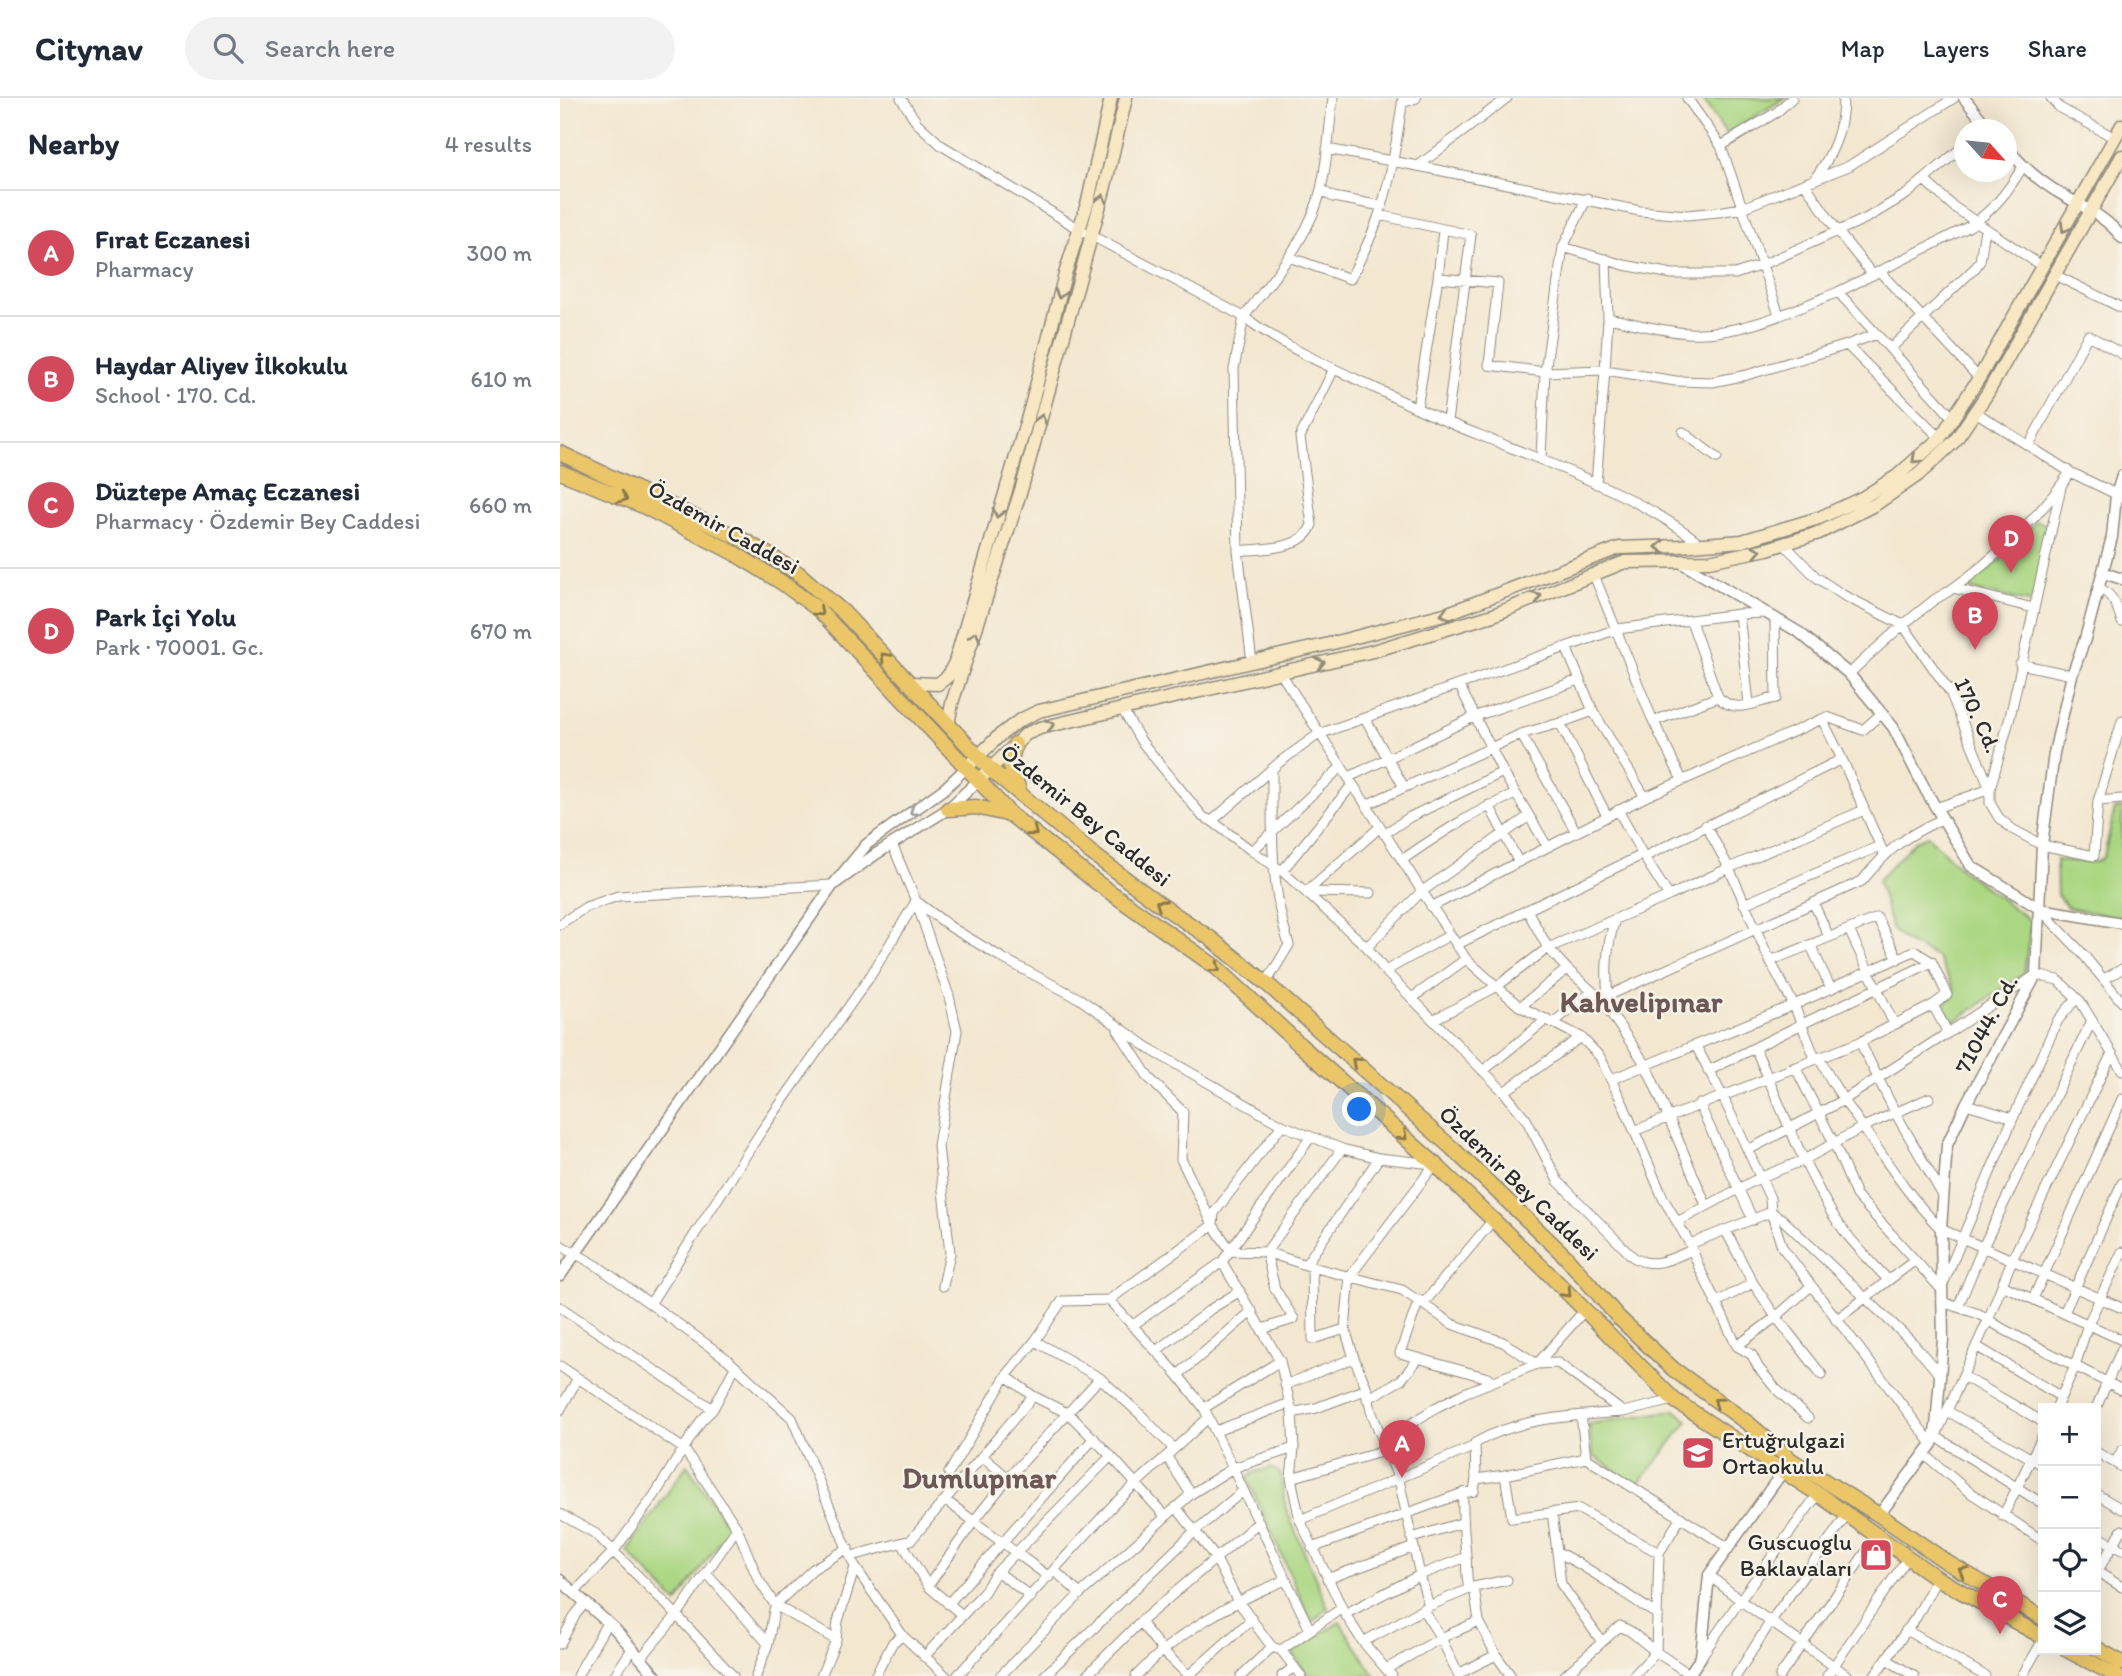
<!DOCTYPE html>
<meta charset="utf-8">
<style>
:root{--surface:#fff;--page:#f2f2f3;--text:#1f2937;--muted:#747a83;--line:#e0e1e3;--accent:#d1495b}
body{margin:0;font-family:Itim,sans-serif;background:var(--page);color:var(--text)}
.controls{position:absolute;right:21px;bottom:21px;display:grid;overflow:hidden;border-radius:0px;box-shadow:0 7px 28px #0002}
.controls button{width:63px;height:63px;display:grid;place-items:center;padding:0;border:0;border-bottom:2px solid var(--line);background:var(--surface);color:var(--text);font:35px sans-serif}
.compass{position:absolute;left:1394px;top:21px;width:63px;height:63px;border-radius:50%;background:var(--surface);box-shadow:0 7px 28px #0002;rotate:117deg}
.you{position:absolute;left:800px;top:1012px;width:24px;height:24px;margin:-18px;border:5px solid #fff;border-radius:50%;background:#1a73e8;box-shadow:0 0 0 10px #1a73e833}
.badge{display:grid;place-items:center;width:46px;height:46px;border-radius:50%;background:var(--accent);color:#fff;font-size:23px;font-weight:700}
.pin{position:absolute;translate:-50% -58px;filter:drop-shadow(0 2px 4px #0008)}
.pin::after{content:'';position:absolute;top:37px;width:24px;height:21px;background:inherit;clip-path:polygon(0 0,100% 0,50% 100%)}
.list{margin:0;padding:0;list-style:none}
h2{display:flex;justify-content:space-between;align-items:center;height:91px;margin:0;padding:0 28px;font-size:30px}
h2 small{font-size:23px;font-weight:400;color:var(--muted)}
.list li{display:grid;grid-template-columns:46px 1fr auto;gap:21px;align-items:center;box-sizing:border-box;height:126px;padding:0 28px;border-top:2px solid var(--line)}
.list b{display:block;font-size:26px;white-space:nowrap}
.list p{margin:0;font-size:23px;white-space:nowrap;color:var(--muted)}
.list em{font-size:23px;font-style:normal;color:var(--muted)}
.icon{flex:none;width:38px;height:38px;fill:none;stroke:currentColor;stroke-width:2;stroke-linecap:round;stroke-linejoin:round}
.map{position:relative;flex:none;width:1562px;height:1578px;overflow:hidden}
header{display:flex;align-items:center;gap:42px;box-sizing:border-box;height:98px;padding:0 35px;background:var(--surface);border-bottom:2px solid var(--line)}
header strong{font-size:33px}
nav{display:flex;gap:38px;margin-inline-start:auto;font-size:24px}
.search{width:490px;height:63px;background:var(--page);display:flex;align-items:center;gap:18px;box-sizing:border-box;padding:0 24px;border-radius:38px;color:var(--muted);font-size:26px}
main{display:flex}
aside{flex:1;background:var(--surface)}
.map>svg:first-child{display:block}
</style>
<header>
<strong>Citynav</strong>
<div class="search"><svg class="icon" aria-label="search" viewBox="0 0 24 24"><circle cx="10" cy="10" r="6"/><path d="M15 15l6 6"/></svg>Search here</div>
<nav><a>Map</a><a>Layers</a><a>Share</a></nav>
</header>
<main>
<aside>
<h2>Nearby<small>4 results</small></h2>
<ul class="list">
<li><span class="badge">A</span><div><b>Fırat Eczanesi</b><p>Pharmacy</p></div><em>300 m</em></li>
<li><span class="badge">B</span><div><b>Haydar Aliyev İlkokulu</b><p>School · 170. Cd.</p></div><em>610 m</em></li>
<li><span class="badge">C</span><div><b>Düztepe Amaç Eczanesi</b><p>Pharmacy · Özdemir Bey Caddesi</p></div><em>660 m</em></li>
<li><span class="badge">D</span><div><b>Park İçi Yolu</b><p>Park · 70001. Gc.</p></div><em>670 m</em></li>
</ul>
</aside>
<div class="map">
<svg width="1562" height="1578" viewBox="0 0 1562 1578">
<rect width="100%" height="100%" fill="#f7f3e8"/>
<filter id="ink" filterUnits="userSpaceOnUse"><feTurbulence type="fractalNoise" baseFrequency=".0143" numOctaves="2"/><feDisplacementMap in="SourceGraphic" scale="14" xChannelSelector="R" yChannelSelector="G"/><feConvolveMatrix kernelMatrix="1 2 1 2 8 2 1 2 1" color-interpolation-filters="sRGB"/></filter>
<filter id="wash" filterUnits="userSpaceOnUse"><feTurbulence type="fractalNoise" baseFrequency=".00686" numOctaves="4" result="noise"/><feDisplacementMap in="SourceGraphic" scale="28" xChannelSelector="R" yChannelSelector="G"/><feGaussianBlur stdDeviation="1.57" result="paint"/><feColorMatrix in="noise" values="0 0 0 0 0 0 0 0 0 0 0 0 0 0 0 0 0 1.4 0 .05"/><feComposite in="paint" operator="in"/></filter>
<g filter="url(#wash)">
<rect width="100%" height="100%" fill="#f3e7d0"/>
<path fill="#abd783" stroke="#6b8157" stroke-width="2" d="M1142 0H1225L1166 36Z
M1476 423 1489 428 1473 505 1405 490 1441 461Z
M1562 710V820L1508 810 1497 797 1496 762 1537 764 1544 758 1555 711Z
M1368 738 1402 772 1471 823 1464 876 1394 924 1382 908 1391 900 1395 892 1377 859 1346 844 1332 832 1318 782 1355 743Z
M1115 1312 1128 1323 1078 1387 1033 1358 1029 1326Z
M127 1367 169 1430 117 1505 67 1453Z
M711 1370 720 1375 726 1411 768 1510 752 1525 687 1380 695 1374Z
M780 1524 815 1578H748L732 1555Z"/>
</g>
<g filter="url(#ink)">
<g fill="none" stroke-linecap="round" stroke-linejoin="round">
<defs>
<path id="minor" d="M341 0 357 25 381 47 519 131 684 219 674 271 678 453 692 564
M773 0C769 30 768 61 761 91 750 140 713 179 684 219 724 249 770 269 815 290 848 306 882 323 917 336 991 366 1079 397 1141 446
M1127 0 1161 48 1202 167 1307 120 1347 96 1405 47
M1491 0 1500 10 1555 40
M842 5 856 0
M1161 48 1217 14 1232 0
M767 51 858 68 947 0
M858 68 1080 113 1127 117 1158 114 1182 110 1289 68 1394 0
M1254 82C1273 56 1283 32 1283 0
M1364 82 1394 109 1483 169
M1245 86 1278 134 1313 177
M761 92 773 99 822 108
M819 117 911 137 887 324
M1003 149 1064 167 1112 176H1175L1202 167 1219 217
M729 159 790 181C801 160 812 139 819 117 832 79 837 39 843 0
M1046 161 1048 220
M1320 174 1419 280
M1495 177 1562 210
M878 180 938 185 929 267 985 274 1045 272 1048 220C1074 225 1101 233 1128 235 1180 238 1231 213 1278 194L1393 320
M1278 194 1410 128C1434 111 1448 94 1463 68
M1287 247 1380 340
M1330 251 1416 169 1420 163 1425 131
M857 310 878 180 883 132
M1414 313 1510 374 1562 399
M1123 334 1157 360
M1469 347 1528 237 1562 256
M981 360 985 274 1003 149 1027 100
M1036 386 1045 272 1116 283 1152 284 1187 277 1287 247 1316 236
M1501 389 1450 619 1430 691V705L1439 720 1452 731 1482 747 1534 758 1538 703 1562 623
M1224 446 1256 479 1283 497 1343 527 1390 594 1430 691
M678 453C702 450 742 453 752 427L740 339 774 271
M1034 477 1091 618 1122 682
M1393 490 1473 510
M1539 490C1553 496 1558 510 1562 524
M1179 516 1189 606
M1131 523 1158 599C1176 617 1193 604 1216 600L1215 521
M1006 549 1033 613 1085 699
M1460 566 1512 577
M720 574 906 861 959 908 1021 939 1040 959 1063 1006 1103 1100 1130 1146 1139 1169 1177 1248 1192 1257 1198 1269 1216 1291 1248 1320
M1289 576C1316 550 1344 525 1374 502 1380 498 1387 495 1392 491 1432 463 1485 414 1510 374
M899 587 943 674 987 748
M562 611 581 643 643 719 652 723 721 663 759 636 1057 531 1179 516 1208 515
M805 620 844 689
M1262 621 1282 661
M1094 623 1158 599
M1000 625 1047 718
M961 636 1016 734
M789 679 916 618 1019 582
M1538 703 1562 701
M806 707 961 636 1000 625 1033 613
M929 707 958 763
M1376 710 1430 691
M1058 712 1084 759 1109 798 1169 770 1210 863 1234 907 1255 960
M652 723 692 753 781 669
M1146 727 1169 770 1304 712
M824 736 850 719 943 674
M332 746 356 803 389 898 397 933 378 1048 390 1155 383 1188
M692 753 722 773 807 849 825 873 944 994 966 1021 998 1083 1073 1159C1093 1172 1113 1160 1132 1152
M1084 759 1282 661 1324 756
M842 762C878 737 914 713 956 696
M722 773 792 687
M746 794 820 729
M746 794 811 795
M1184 806 1320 748
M1254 806 1269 839
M871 809 1085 699 1262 621 1267 619 1303 632 1322 615
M1480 811 1522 855 1562 904
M967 812 1082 757
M0 826 26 809 58 798 273 787
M1289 832 1334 926
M896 847 967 812 988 850 1007 871 1041 901 1086 967 1146 1107
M1251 848 1271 891
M807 849 861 794 969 718
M1210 863 1317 820 1338 861
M825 873 890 837
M1544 881 1562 871
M706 885 729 847C710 790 712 731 712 672
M1048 898C1045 870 1047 848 1055 821
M852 900 906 861
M1041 901 1302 783C1329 750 1344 739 1382 721
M961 908 1007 871
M873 922 936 889 988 850 1109 798
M994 924 1032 894
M1242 926 1372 864
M558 932 589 980 623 1014 621 1061 653 1127
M1300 944 1336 1016 1382 1096
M1136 948 1162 997 1210 1100 1211 1114 1222 1149 1372 1346 1428 1222 1452 1162 1552 955
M1195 950C1219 1004 1240 1060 1270 1112 1285 1138 1308 1160 1328 1182
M1259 959C1271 985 1286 1005 1302 1028 1327 1064 1350 1100 1381 1131L1562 1210
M1235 969 1274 1045 1296 1097 1381 1191 1453 1020 1498 922 1517 900
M923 973 987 921
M1148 973 1242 926
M1052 981 1234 907 1354 853 1372 864 1387 897 1373 907
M944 994 1021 939
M1139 1006 1193 1122
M1406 1006 1453 1020
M1074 1033 1300 944 1373 907 1388 935 1476 877 1498 882 1520 903 1562 972
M1188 1052 1282 1003 1388 935
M1119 1123 1199 1080 1244 1062 1303 1029 1369 1000
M653 1126 654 1115 722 1027
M1166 1133 1193 1185 1216 1219 1262 1277
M1130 1146 1211 1114 1222 1121 1353 1245 1379 1276
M0 1147 36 1167 167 1261 232 1320 295 1469 343 1538 386 1578
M671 1153 653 1127 549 1202 618 1277 644 1310 750 1532
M671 1153 706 1154 752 1169 842 1192 892 1226 943 1244 977 1266 998 1265 1063 1314 1114 1302
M662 1164 720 1263 732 1315 734 1350 731 1380 740 1422 785 1516 803 1544 832 1578
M746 1166 819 1060
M752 1169 753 1241 785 1231
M1442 1187 1562 1242
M1473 1201 1562 1001
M859 1202 840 1255 928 1280 934 1283
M1382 1204 1419 1216 1443 1231 1562 1292
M1155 1205 1193 1185
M90 1206 202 1032 311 877 356 803 392 830 444 861 520 901 593 953 722 1027 782 1051 819 1060 873 1066
M863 1206 933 1122
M0 1209 153 1311
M1398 1209 1423 1149 1532 922
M1504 1215 1562 1085
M1276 1222 1354 1163
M573 1227 662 1164 750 1040
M702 1231 734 1221 715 1191 706 1154 782 1051
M475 1243 540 1280 581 1317 614 1351
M1177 1248 1216 1219 1251 1188
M1416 1248 1501 1299
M596 1253 651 1211 680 1193
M0 1268 124 1351 177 1430 117 1517 81 1560
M618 1277 692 1213
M1403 1278 1483 1324
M725 1287 794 1260
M473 1298 446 1278 475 1243 502 1203 549 1202
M807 1301 841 1282 859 1260
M644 1310 720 1263
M1496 1310 1515 1268 1528 1226 1562 1154
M1536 1310 1562 1251
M0 1312 18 1280
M1387 1313 1483 1367
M732 1315 756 1310 807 1291
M1021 1317 1026 1360
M656 1333 730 1305
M1375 1338 1483 1406
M825 1343 875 1310 904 1295 977 1266 1024 1213
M1536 1354 1562 1369
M1364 1356 1408 1393 1483 1443
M422 1358 448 1380
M607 1359 631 1396
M1555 1365 1562 1352
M389 1375 446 1278
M945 1377 952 1420 1019 1411 1099 1455
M731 1380 828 1352
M916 1381 945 1377 1026 1360 1169 1450
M1536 1396 1562 1411
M385 1402 489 1479
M616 1409 655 1459 677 1502 712 1549 721 1552
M992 1414 1001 1486 1042 1544
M0 1416 36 1436 108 1508 173 1578
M1443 1418 1483 1337
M1121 1419 1099 1455 1096 1554 1129 1576
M740 1422 915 1348
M177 1430 198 1481 215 1507 276 1542
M1536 1437 1562 1452
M852 1440 901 1425
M342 1445 368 1488 402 1517
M752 1450 903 1395
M997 1454C1034 1472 1064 1496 1098 1517
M292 1458 351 1442 473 1298 509 1316 551 1358 605 1418
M495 1473 520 1496
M1536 1473 1562 1489
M146 1474 208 1546
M438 1474 471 1499
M1537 1474 1562 1432
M1149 1477 1181 1503 1288 1578
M767 1481 854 1449
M368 1488 414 1423 448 1380 540 1280
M909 1491C906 1479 907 1469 906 1457 904 1436 902 1417 903 1395L914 1393 916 1381 915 1345C960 1319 1012 1318 1063 1314
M14 1495 53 1454 94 1398 141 1323 153 1311 175 1269
M388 1506 534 1340
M869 1508 860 1477 839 1382 811 1313 807 1291 794 1260 785 1231 790 1178 875 1066
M863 1512 881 1540 899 1578
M785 1516 860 1477 906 1459
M580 1524 603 1553 629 1578
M1346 1532 1425 1578
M803 1544 869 1508 914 1489 947 1482
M0 1546 16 1516 25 1505
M936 1557 951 1578
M364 1559 424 1494 434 1477 551 1358
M1141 1559 1178 1505 1258 1396
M1326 1561 1354 1578
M826 1571 881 1540 919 1523
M898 1576 936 1557 919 1523 914 1489
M17 1578 47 1525
M54 1578 72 1551
M196 1578 208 1546 215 1507 253 1471 288 1450
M261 1578 276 1542 278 1523 295 1469
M315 1578 333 1544 343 1538
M397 1578 554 1406 648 1320
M440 1578 520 1496 631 1396 673 1370 734 1350
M484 1578 635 1433 683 1393
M526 1578 580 1524 699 1424
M576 1578C617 1534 671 1505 725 1482
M628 1578 692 1521
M681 1578 712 1549
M722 1578 734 1569
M741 1578 721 1552 782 1510
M1004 1578 1060 1528 1070 1533 1096 1554 1073 1578
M1176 1578 1211 1523 1287 1417
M1220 1578 1317 1438
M1267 1578 1348 1459
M1314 1578 1357 1518 1377 1480
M1462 1578 1483 1542"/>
<path id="tertiary" d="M1404 0 1430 32
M1447 50C1462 68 1480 84 1501 96 1523 109 1547 119 1562 140
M1120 464 1240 535 1289 576 1333 629 1366 693 1411 768 1480 811 1562 825
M1544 475 1562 481
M406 670 385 690 307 746 273 787 316 756 388 711 418 683
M0 1178 273 787
M1319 1417 1372 1346 1376 1329 1383 1241 1381 1131 1387 1047 1406 1006 1476 877 1482 747 1494 655 1512 577 1525 541 1552 439 1556 397 1562 378
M0 1482 55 1531 96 1578
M1128 1578 1141 1559 1149 1477 1226 1369"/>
<path id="secondary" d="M351 585 378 586 388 578 395 564 471 308 505 176 528 103 551 0
M388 627 392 605 462 389 544 92 566 0
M406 670 440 637 460 622 479 613 769 546 888 515 1059 450 1119 448 1182 443 1259 420 1302 400 1337 378 1380 340 1419 280 1562 27
M423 678 466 636 480 630 813 553 933 517 1065 464 1149 463 1207 451 1259 435 1316 406 1358 377 1395 343 1427 296 1562 58"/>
<path id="primary" d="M0 355 187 444 238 475 284 515 430 671 530 754 598 805 650 840 706 885 892 1050 1005 1158 1058 1219 1113 1271 1189 1326 1231 1362 1319 1417 1388 1465 1483 1520
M0 374 83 408 174 455 221 484 259 512 451 717 536 784 657 870 740 947 875 1066 985 1172 1114 1302 1258 1396 1377 1480 1483 1539
M455 646 450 666 460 695
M388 711 416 709 451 717
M1536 1550 1562 1565
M1507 1552 1557 1578"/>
</defs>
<use href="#minor" stroke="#8f897e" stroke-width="11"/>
<use href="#tertiary" stroke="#8f897e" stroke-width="13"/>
<use href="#secondary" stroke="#8f897e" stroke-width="15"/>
<use href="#primary" stroke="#8f897e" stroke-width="17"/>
<use href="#minor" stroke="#fff" stroke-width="9"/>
<use href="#tertiary" stroke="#fff" stroke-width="10"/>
<use href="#secondary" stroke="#f7e8c3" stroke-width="12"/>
<use href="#primary" stroke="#eac669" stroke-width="14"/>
</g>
<defs><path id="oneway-chevron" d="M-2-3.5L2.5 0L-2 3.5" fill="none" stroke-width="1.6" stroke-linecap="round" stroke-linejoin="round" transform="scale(1.75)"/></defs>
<g stroke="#918a77">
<use href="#oneway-chevron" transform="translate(542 101) rotate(-74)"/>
<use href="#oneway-chevron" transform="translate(1505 130) rotate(120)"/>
<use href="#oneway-chevron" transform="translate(500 196) rotate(104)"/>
<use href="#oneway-chevron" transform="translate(481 321) rotate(-74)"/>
<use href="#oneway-chevron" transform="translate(1356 361) rotate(138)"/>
<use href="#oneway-chevron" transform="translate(438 415) rotate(106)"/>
<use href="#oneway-chevron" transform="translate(1100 449) rotate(178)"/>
<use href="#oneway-chevron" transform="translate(1197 453) rotate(-12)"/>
<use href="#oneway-chevron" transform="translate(977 499) rotate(-22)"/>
<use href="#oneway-chevron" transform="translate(885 516) rotate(163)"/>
<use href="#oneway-chevron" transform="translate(415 538) rotate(-72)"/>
<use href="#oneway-chevron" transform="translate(760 565) rotate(-13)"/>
<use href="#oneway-chevron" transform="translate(490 627) rotate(-14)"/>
</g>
<g stroke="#8a784a">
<use href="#oneway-chevron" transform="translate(63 400) rotate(23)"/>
<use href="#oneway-chevron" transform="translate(259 514) rotate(42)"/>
<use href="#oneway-chevron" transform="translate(325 559) rotate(-134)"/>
<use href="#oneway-chevron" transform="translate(473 734) rotate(39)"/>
<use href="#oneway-chevron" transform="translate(600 806) rotate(-145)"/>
<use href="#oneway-chevron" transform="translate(656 870) rotate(38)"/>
<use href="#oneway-chevron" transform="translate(796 964) rotate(-139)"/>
<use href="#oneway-chevron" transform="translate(843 1038) rotate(43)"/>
<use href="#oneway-chevron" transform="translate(1007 1195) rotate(47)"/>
<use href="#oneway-chevron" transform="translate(1158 1304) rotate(-144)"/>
<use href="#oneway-chevron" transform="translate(1403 1473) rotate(-150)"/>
</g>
<use stroke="#a0a0a0" href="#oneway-chevron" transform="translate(354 713) rotate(144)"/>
</g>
<defs>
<symbol id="school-square" viewBox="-11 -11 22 22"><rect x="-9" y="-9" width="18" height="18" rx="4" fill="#d1495b" stroke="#f7f3e8"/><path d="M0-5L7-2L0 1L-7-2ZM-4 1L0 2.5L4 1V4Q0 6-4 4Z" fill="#fff"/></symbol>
<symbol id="shop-square" viewBox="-11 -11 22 22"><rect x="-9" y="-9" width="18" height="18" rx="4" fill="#d1495b" stroke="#f7f3e8"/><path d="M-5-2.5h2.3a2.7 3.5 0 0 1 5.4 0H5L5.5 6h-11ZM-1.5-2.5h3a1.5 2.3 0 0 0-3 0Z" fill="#fff"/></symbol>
</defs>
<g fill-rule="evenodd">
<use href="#school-square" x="1119" y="1336" width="38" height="38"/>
<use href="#shop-square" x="1297" y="1438" width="38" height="38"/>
</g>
<g text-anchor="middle" stroke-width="5" stroke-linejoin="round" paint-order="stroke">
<g font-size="23" fill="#2b2b2b" stroke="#f7f3e8">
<text transform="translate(164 429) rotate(29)" y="8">Özdemir Caddesi</text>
<text transform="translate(1418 617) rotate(65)" y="8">170. Cd.</text>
<text transform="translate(526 717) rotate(39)" y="8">Özdemir Bey Caddesi</text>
<text transform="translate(1426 926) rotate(-62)" y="8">71044. Cd.</text>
<text transform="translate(959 1085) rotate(44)" y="8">Özdemir Bey Caddesi</text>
</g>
<g font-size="23" fill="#2b2b2b" stroke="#f7f3e8" text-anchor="start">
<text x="1162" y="1350">Ertuğrulgazi<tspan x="1162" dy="26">Ortaokulu</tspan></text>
<text x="1292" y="1452" text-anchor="end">Guscuoglu<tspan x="1292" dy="26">Baklavaları</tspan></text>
</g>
<g font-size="30" font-weight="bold" fill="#6e5855" stroke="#f7f3e8">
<text x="1081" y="914">Kahvelipınar</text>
<text x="419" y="1390">Dumlupınar</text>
</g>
</g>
</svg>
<div class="controls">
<button>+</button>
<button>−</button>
<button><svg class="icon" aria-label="locate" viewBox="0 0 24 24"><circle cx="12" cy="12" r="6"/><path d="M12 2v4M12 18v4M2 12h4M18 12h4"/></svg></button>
<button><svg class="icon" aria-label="layers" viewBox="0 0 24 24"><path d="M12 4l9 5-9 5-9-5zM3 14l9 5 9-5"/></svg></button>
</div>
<svg class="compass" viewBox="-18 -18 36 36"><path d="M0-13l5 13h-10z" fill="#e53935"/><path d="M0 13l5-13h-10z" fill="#747a83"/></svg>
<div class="you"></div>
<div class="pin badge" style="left:842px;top:1380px">A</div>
<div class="pin badge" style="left:1415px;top:552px">B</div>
<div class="pin badge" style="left:1440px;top:1536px">C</div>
<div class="pin badge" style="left:1451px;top:475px">D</div>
</div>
</main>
